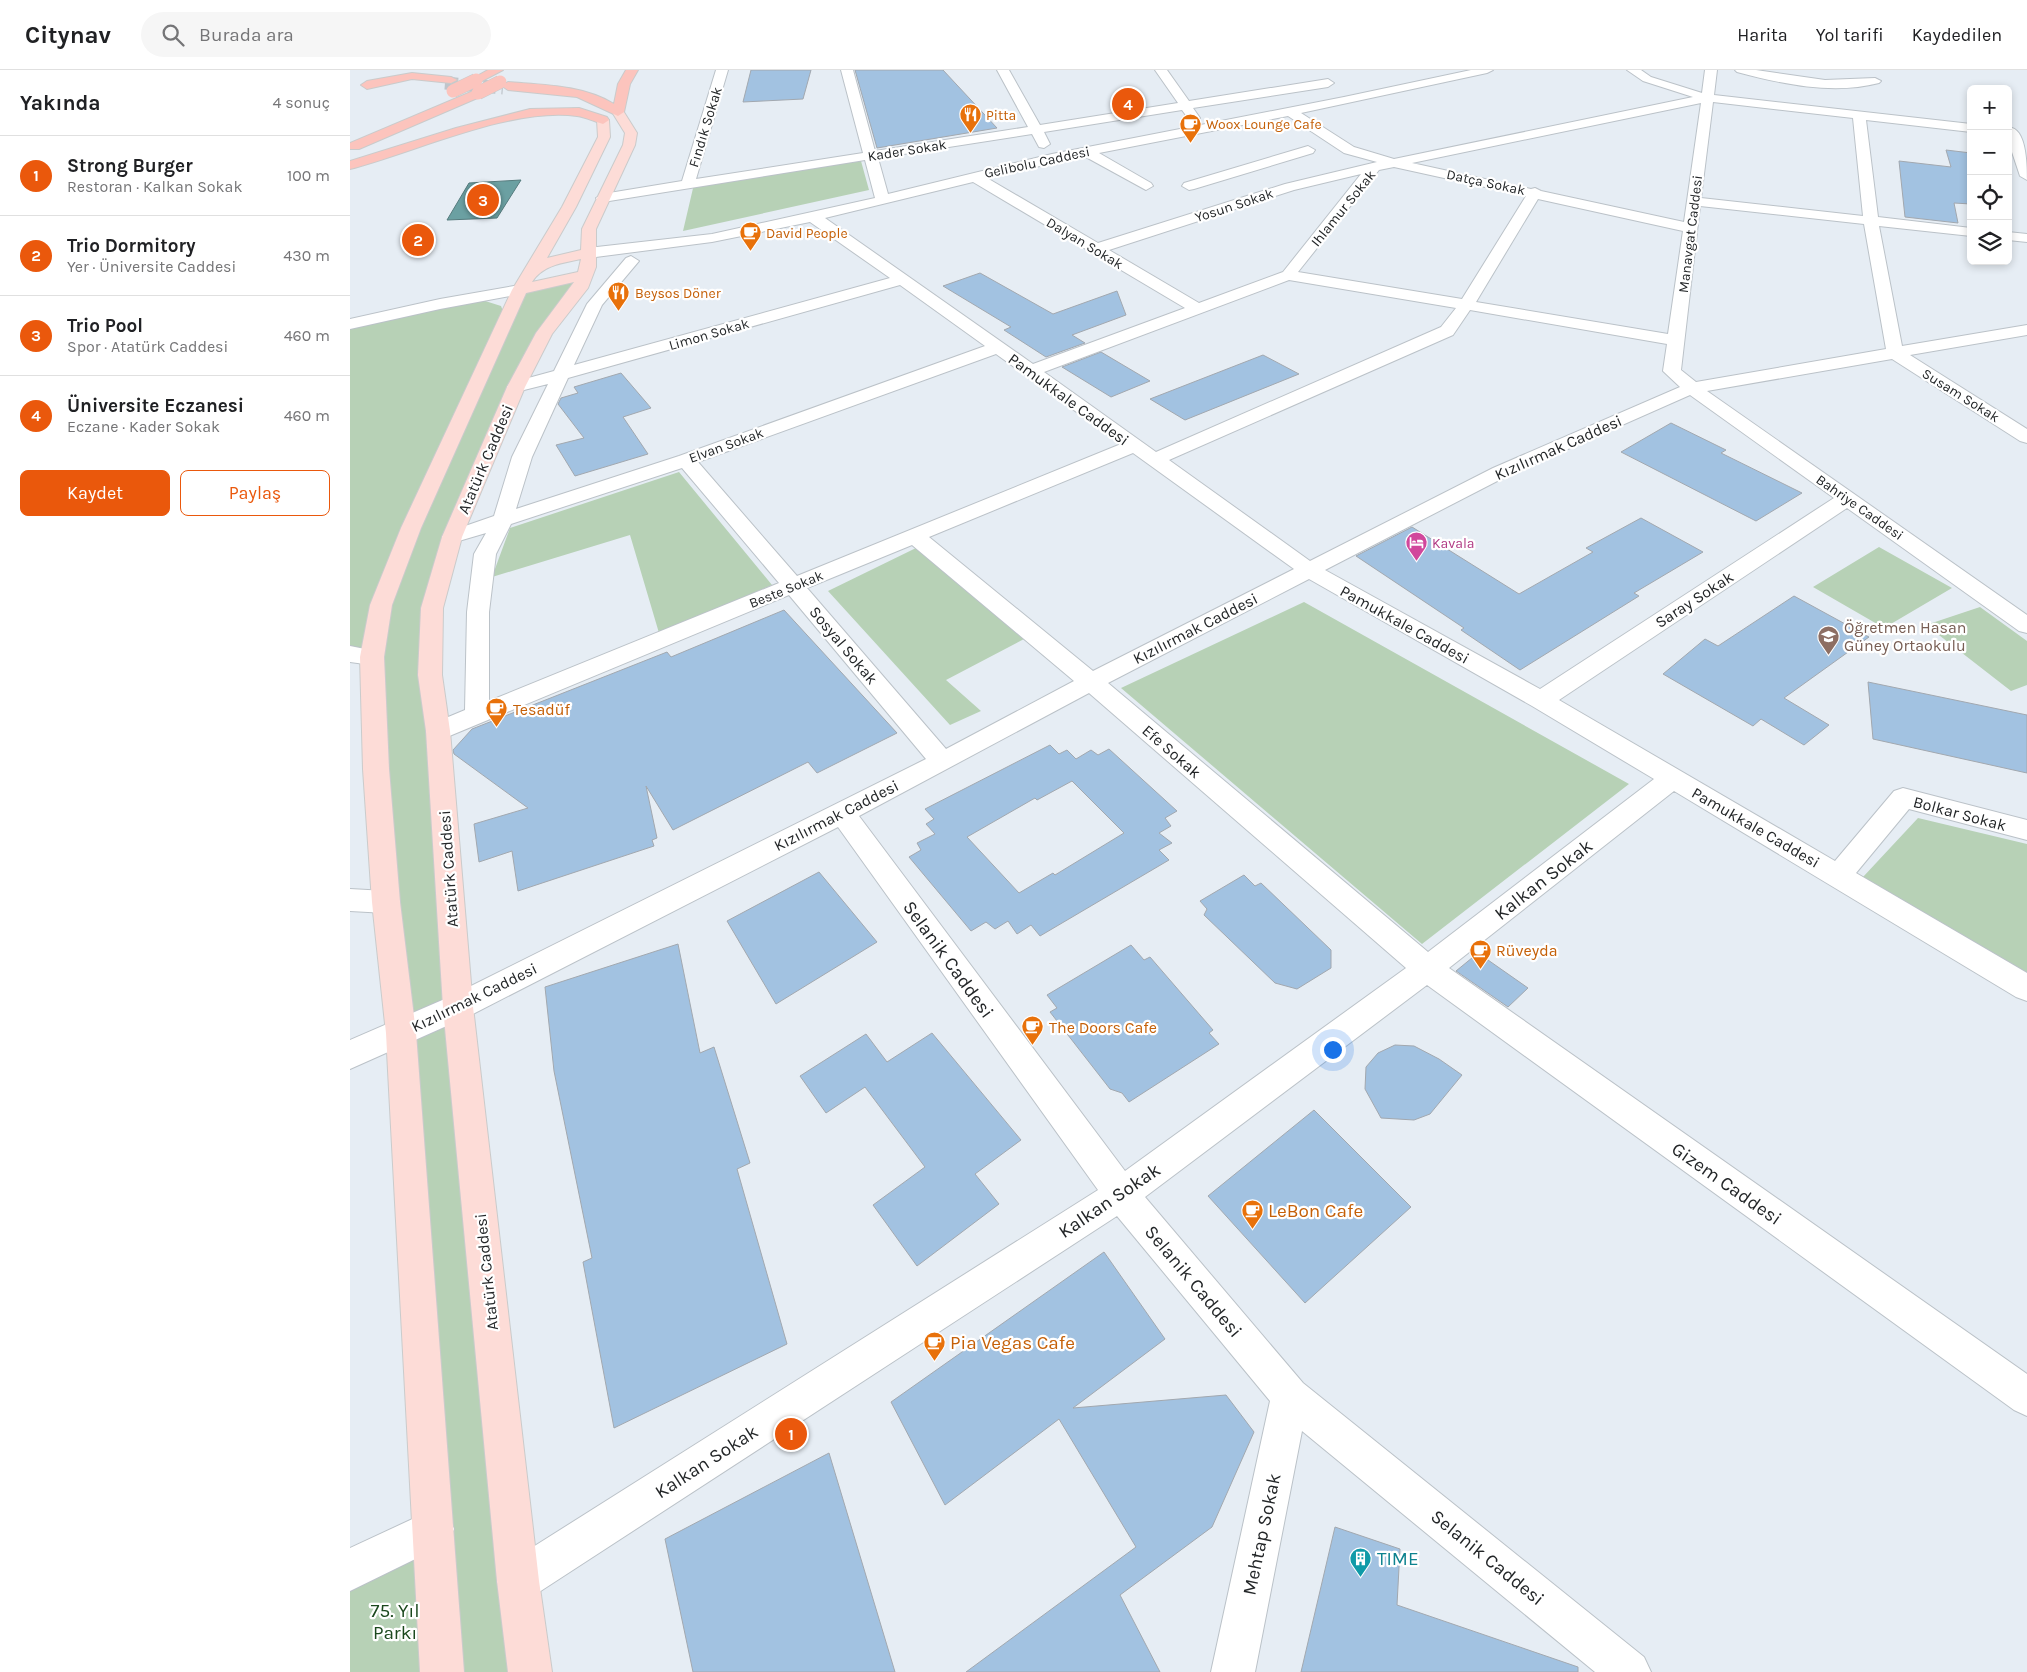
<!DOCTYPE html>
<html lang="tr">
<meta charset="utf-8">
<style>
:root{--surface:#fff;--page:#f6f6f6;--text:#202124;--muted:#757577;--line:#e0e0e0;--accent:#ea580c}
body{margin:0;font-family:Karla,sans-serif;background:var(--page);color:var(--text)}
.controls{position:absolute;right:15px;top:15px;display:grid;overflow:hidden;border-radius:8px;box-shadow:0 2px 8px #0003}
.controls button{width:45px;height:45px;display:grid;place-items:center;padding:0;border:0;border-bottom:1px solid var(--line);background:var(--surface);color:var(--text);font:25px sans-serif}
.you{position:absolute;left:982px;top:979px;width:18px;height:18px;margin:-12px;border:4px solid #fff;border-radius:50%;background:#1a73e8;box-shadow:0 0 0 8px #1a73e833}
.badge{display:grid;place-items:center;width:32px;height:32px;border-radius:50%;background:var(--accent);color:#fff;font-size:16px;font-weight:700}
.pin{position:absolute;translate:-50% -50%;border:2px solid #fff;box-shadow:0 1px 5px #0006}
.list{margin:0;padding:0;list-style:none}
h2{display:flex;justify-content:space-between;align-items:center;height:65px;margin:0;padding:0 20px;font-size:21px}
h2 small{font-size:16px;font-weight:400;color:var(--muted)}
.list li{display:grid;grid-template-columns:32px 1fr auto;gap:15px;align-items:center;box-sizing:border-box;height:80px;padding:0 20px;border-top:1px solid var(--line)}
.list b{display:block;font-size:19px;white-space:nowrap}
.list p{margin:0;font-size:16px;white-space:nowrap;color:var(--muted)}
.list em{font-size:16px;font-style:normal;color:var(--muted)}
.actions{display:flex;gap:10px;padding:15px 20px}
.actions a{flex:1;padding:11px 0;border:1px solid var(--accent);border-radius:8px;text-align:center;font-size:18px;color:var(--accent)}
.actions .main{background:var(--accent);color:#fff}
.icon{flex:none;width:28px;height:28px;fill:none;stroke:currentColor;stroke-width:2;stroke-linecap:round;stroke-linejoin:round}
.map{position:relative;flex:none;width:1677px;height:1602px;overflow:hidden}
header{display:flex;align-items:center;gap:30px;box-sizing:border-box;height:70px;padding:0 25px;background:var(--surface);border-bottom:1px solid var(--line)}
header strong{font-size:24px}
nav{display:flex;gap:28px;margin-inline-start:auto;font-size:18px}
.search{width:350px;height:45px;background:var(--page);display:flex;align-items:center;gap:12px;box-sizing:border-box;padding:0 18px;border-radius:28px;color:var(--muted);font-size:19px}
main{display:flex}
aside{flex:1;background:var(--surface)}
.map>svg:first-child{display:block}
</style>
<header>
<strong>Citynav</strong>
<div class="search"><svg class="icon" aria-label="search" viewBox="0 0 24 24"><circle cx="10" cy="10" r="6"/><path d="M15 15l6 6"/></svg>Burada ara</div>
<nav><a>Harita</a><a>Yol tarifi</a><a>Kaydedilen</a></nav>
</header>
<main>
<aside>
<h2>Yakında<small>4 sonuç</small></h2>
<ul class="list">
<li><span class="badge">1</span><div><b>Strong Burger</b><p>Restoran · Kalkan Sokak</p></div><em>100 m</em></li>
<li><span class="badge">2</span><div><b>Trio Dormitory</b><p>Yer · Üniversite Caddesi</p></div><em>430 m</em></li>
<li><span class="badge">3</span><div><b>Trio Pool</b><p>Spor · Atatürk Caddesi</p></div><em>460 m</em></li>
<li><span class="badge">4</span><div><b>Üniversite Eczanesi</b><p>Eczane · Kader Sokak</p></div><em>460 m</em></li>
</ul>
<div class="actions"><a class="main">Kaydet</a><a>Paylaş</a></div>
</aside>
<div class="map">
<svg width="1677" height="1602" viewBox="0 0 1677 1602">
<rect width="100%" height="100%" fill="#e6edf4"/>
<path fill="#b7d1b6" d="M511 91 519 120 333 161 344 114Z
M227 212 194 263 82 538 180 1602H0V1500L84 1459 22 587 0 584V254L132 230 151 236 156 249 169 224 208 213Z
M329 402 422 515 309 563 280 465 142 507 160 458Z
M1529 477 1602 518 1534 558 1463 517Z
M566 478 674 569 596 610 631 641 600 655 478 521Z
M954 532 1279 714 1072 874 771 618Z
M1630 537 1677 571V615L1661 621 1576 555Z
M1568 748 1677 774V905L1513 807Z"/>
<path fill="#6ba0a2" stroke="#557b7d" d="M171 110 147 148 97 150 119 113Z"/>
<path fill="#a2c2e1" stroke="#a2a8af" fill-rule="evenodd" d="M401 0H461L453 29 393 32Z
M505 0H593L647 58 527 78Z
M1596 80 1621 83V134L1604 133 1608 153 1555 147 1549 91 1601 97Z
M630 203 703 244 767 221 776 245 722 265 735 273 696 287 654 260 661 257 593 216Z
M751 282 800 311 761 327 712 297Z
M913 285 949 304 835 350 800 329Z
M271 303 301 338 273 347 298 384 225 406 206 375 234 368 208 334 211 328 228 323 224 317Z
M1321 353 1376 380 1371 383 1452 423 1406 451 1271 382Z
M1291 448 1353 482 1284 523 1289 526 1170 600 1111 560 1114 558 1006 486 1062 457 1169 524 1243 482 1236 478Z
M1444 526 1519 567 1434 628 1479 655 1454 675 1411 649 1403 656 1313 604 1355 569 1368 576Z
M434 540 547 663 467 703 458 692 323 760 296 716 307 768 302 770 304 776 168 821 162 781 129 792 124 754 178 738 104 684 103 680 122 659 317 582 321 587Z
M1518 612 1677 645V703L1523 669Z
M700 675 709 684 717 680 726 689 741 680 748 685 759 679 827 741 815 748 821 756 809 763 822 773 809 780 819 790 690 866 681 855 667 864 658 851 645 859 636 852 621 861 559 787 571 780 567 773 585 764 576 754 584 749 575 739ZM722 711 774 763 705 805 703 803 669 823 617 767 685 728 687 730Z
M469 802 527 872 426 934 377 851Z
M894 805 905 816 911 813 981 880V898L947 919 925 913 854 845 857 839 850 831Z
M328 874 350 983 364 977 400 1093 387 1099 437 1274 264 1358 233 1192 242 1188 204 1001 195 917Z
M781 875 794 890 800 887 863 960 859 963 869 974 779 1032 772 1023 760 1019 700 942 707 938 697 925Z
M1128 883 1178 918 1158 937 1106 901Z
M582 963 671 1070 625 1104 649 1134 567 1196 523 1135 575 1097 515 1017 476 1043 450 1006 516 964 537 992Z
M1045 975 1064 976 1089 989 1112 1005 1080 1044 1064 1050 1031 1048 1015 1019 1016 997 1028 983Z
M964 1040 1061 1137 955 1233 858 1126Z
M754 1182 815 1269 723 1338 876 1325 904 1362 862 1457 770 1525 810 1602H616L786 1477 709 1349 595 1435 541 1332Z
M479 1383 545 1602H343L315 1469Z
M985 1457 1050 1479 1047 1535 1228 1597V1602H951Z"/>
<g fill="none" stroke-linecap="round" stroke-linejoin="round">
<path stroke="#bfc5cb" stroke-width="13" stroke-dasharray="13 6" stroke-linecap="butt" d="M95 13 153 18"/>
<defs>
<path id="minor" d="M366 0H378L346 109 513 83 491 0H503L525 81 678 57 647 0H659L690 55 828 33 805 0H817L839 31 978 9 984 13 978 17 843 38 850 48 844 52 840 51 832 40 694 62 700 74 694 78 689 77 682 64 528 88 538 124 702 84 994 27 1121 0H1143L1137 3 951 43 1004 77 1044 89 1343 27 1293 11 1277 0H1291L1301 7 1352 23 1355 0H1367L1364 25 1621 54V62L1516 50 1528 147 1621 158V166L1529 156 1552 276 1677 255V265L1560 285 1677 359V373L1670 371 1542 289 1357 321 1677 545V563L1669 561 1497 438 1209 630 1485 791 1544 721 1553 718 1677 750V770L1559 739 1506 803 1677 903V931L1666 927 1324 721 1099 898 1677 1304V1346L1664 1340 1077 915 795 1127 953 1313 1294 1587 1301 1602H1245L952 1361 905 1602H861L920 1331 767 1146 183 1526 168 1532 153 1526 147 1511 153 1496 748 1120 488 757 119 946 0 999V970L97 928 576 689 439 525 97 667 88 670 79 667 76 661 79 655 115 640 117 542 124 484 136 463 102 473 95 471 92 467 95 463 144 446 162 387 198 314 166 322 160 321 157 317 160 313 204 301 237 234 276 188 281 186 289 191 252 235 224 295 540 208 460 152 362 172 238 188 233 186 230 183 238 178 362 164 525 128 515 90 253 132 248 131 246 128 253 124 332 111ZM1363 32 1503 48 1513 146 1351 128ZM1351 33 1334 152 1191 121 1185 118 1181 119 1062 93ZM938 46 994 83 1027 92 935 114 748 173 637 108 734 86 796 120 803 116 801 113 749 83ZM1044 97 1176 126 1112 229 948 202 1029 100ZM1011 104 933 202 849 233 759 180 944 120ZM623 112 835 238 683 294 475 148ZM1188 129 1333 161 1318 264 1126 232ZM1350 136 1514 154 1536 279 1346 312 1331 300ZM939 210 1106 238 1091 257 806 382 694 302ZM550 215 635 276 329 386 166 439 182 387 218 308ZM1120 240 1317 274 1313 301 1330 317 1143 398 960 491 819 390 1103 265ZM646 284 771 374 447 506 348 392ZM1340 325 1484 428 1190 619 975 500 1157 406ZM783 383 944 499 743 601 579 467ZM332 398 429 513 139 631V542L146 484 161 454ZM562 475 724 611 596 679 457 518ZM959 509 1182 636 1304 709 1078 882 758 613ZM739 623 1056 898 775 1101 509 746Z
M1385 0H1406L1475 10 1525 8 1531 11 1529 13C1483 25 1432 14 1387 2Z
M1662 58C1677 62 1677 98 1677 110L1670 106 1658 70V59Z
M958 76 965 80 963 83 844 119 839 120 832 116 834 113Z
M1658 162 1677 164V172L1658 170Z
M170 215 178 220 176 223 90 239 0 259V249L90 229Z
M0 576 30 582 34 587 30 592 22 595 0 592Z
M0 819 36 821 46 824 50 832 46 840 36 843 0 841Z
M84 1439 98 1445 104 1459 98 1473 0 1521V1478Z"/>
<path id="major" d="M268 38 272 39 287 63 285 75 246 159V197L238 218 202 264 175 317 112 467 93 538 92 605 100 661 123 937 189 1511 202 1602H158L147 1511 93 937 76 661 68 605 71 538 92 467 157 317 186 263 224 212 176 223 71 458 42 535 34 587 39 699 50 832 66 963 114 1602H70L36 963 22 832 13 699 10 587 20 535 51 458 162 220 212 137 248 67 247 50 253 46 259 50 260 67 226 137 197 188 231 180 232 159 273 75 275 63 262 42ZM231 189 228 202 182 212C193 195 212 193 231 189Z"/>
<path id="highway" d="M138 0H153L130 12 126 13 120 10Z
M276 0H288L280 14 274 42 268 46 227 27 158 20 152 16 158 12C193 15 233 15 264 34L268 14Z
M62 3 101 7 107 10 101 13 62 9 17 19 11 15 17 11Z
M128 19 132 20V26L9 79H0V73Z
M229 38 257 47 259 50 253 54C245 52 236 47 227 46 160 37 66 82 0 99V91L106 58 180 39Z"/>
</defs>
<use href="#minor" stroke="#bbc2c8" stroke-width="2"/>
<use href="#major" stroke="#cacbcb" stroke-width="2"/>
<use href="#highway" stroke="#cacbcb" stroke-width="2"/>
<use href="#minor" fill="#fff" fill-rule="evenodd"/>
<use href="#major" fill="#fddcd7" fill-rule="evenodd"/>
<use href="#highway" fill="#fcc4bd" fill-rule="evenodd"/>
<defs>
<path id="highway-bridge" d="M103 21 126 10
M128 23 150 12"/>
</defs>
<use href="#highway-bridge" stroke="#cacbcb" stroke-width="14" stroke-linecap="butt"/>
<use href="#highway-bridge" stroke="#fcc4bd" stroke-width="13"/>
</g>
<defs>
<symbol id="restaurant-pin" viewBox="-11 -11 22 30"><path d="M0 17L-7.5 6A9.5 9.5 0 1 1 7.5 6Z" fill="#e8710a" stroke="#fff"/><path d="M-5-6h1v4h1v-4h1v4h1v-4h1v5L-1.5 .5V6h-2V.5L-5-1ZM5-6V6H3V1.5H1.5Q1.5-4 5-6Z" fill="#fff"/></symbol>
<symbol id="cafe-pin" viewBox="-11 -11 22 30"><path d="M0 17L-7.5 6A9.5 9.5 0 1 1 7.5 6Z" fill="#e8710a" stroke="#fff"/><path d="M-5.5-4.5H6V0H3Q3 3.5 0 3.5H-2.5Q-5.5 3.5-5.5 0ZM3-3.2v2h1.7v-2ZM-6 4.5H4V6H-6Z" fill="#fff"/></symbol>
<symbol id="hotel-pin" viewBox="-11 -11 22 30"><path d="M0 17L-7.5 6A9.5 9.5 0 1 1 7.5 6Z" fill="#d1479c" stroke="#fff"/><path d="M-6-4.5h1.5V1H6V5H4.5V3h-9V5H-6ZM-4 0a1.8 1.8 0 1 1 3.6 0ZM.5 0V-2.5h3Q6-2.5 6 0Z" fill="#fff"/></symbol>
<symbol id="school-pin" viewBox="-11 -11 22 30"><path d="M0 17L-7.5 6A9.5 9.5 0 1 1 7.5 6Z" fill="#8d6e63" stroke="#fff"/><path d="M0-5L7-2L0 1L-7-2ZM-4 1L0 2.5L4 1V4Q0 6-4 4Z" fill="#fff"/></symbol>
<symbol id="building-pin" viewBox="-11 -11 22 30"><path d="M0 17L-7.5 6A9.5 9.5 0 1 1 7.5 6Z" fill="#0f9aa8" stroke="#fff"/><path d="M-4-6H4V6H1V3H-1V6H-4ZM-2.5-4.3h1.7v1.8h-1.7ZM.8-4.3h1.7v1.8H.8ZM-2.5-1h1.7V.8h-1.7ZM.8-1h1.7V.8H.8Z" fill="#fff"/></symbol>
</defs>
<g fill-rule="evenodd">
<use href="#restaurant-pin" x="608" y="32" width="25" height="34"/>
<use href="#cafe-pin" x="828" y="42" width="25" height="34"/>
<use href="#cafe-pin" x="388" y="150" width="25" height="34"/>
<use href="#restaurant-pin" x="256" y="210" width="25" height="34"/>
<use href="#hotel-pin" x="1054" y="460" width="25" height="34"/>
<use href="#school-pin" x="1466" y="554" width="25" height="34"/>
<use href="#cafe-pin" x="134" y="626" width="25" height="34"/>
<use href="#cafe-pin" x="1118" y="868" width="25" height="34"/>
<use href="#cafe-pin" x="670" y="944" width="25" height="34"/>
<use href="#cafe-pin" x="890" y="1128" width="25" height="34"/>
<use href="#cafe-pin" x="572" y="1260" width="25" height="34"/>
<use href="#building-pin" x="998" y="1476" width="25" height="34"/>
</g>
<g text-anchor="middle" stroke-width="4.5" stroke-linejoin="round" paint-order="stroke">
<g font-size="14" fill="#c56008" stroke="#fff" text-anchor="start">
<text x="636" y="50">Pitta</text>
<text x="856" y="59">Woox Lounge Cafe</text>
<text x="416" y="168">David People</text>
<text x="285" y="228">Beysos Döner</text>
</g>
<g font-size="14" fill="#232628" stroke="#fff">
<text transform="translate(355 57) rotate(-73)" y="5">Fındık Sokak</text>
<text transform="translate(557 80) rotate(-9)" y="5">Kader Sokak</text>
<text transform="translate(687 92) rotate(-12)" y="5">Gelibolu Caddesi</text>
<text transform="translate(1136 112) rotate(12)" y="5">Datça Sokak</text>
<text transform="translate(884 135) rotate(-18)" y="5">Yosun Sokak</text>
<text transform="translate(993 138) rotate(-51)" y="5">Ihlamur Sokak</text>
<text transform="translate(1340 164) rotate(-83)" y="5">Manavgat Caddesi</text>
<text transform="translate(735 173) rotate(31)" y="5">Dalyan Sokak</text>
<text transform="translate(359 264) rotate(-16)" y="5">Limon Sokak</text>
<text transform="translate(1611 325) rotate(32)" y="5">Susam Sokak</text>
<text transform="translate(376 375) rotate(-20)" y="5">Elvan Sokak</text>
<text transform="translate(1510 437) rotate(35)" y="5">Bahriye Caddesi</text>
<text transform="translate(436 519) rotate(-22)" y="5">Beste Sokak</text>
</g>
<g font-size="14" fill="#b23c85" stroke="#fff" text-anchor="start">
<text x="1082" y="478">Kavala</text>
</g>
<g font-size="16" fill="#232628" stroke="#fff">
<text transform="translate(719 329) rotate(36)" y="6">Pamukkale Caddesi</text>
<text transform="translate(1208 377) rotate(-24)" y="6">Kızılırmak Caddesi</text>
<text transform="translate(135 389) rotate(-67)" y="6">Atatürk Caddesi</text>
<text transform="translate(1344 529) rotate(-33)" y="6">Saray Sokak</text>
<text transform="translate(1055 554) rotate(29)" y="6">Pamukkale Caddesi</text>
<text transform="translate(845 558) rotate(-27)" y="6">Kızılırmak Caddesi</text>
<text transform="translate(494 575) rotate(50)" y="6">Sosyal Sokak</text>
<text transform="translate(822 681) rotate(41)" y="6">Efe Sokak</text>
<text transform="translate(1610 743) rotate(15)" y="6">Bolkar Sokak</text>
<text transform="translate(486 745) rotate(-27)" y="6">Kızılırmak Caddesi</text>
<text transform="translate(1406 757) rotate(30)" y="6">Pamukkale Caddesi</text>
<text transform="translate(98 799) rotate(-94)" y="6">Atatürk Caddesi</text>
<text transform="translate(124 927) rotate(-26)" y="6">Kızılırmak Caddesi</text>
<text transform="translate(136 1202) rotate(-96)" y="6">Atatürk Caddesi</text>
</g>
<g font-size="16" fill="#785e54" stroke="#fff" text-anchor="start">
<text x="1494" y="563">Öğretmen Hasan<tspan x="1494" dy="18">Güney Ortaokulu</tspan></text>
</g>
<g font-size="16" fill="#c56008" stroke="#fff" text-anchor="start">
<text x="163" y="645">Tesadüf</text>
<text x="1146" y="886">Rüveyda</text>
<text x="699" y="963">The Doors Cafe</text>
</g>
<g font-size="19" fill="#232628" stroke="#fff">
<text transform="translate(1193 809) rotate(-38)" y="7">Kalkan Sokak</text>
<text transform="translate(599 889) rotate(54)" y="7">Selanik Caddesi</text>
<text transform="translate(1377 1113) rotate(35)" y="7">Gizem Caddesi</text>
<text transform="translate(759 1130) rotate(-34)" y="7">Kalkan Sokak</text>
<text transform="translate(844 1211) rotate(50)" y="7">Selanik Caddesi</text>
<text transform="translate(356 1391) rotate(-33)" y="7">Kalkan Sokak</text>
<text transform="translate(911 1464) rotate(-78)" y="7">Mehtap Sokak</text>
<text transform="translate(1138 1487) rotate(39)" y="7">Selanik Caddesi</text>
</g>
<g font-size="19" fill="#c56008" stroke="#fff" text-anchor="start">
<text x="918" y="1147">LeBon Cafe</text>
<text x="600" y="1279">Pia Vegas Cafe</text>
</g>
<g font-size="19" fill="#0d838f" stroke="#fff" text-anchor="start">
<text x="1027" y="1495">TIME</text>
</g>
<g font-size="19" fill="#1b481d" stroke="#fff">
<text x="45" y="1547">75. Yıl<tspan x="45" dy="22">Parkı</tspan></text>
</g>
</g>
</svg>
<div class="controls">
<button>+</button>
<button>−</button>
<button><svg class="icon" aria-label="locate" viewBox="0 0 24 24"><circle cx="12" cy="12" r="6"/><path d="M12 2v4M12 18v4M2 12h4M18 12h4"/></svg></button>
<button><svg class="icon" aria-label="layers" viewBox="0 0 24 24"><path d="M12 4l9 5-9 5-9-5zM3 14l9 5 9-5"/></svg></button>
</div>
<div class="you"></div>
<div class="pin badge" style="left:441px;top:1364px">1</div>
<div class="pin badge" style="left:68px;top:170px">2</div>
<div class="pin badge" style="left:133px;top:130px">3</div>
<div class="pin badge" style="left:778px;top:34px">4</div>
</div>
</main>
